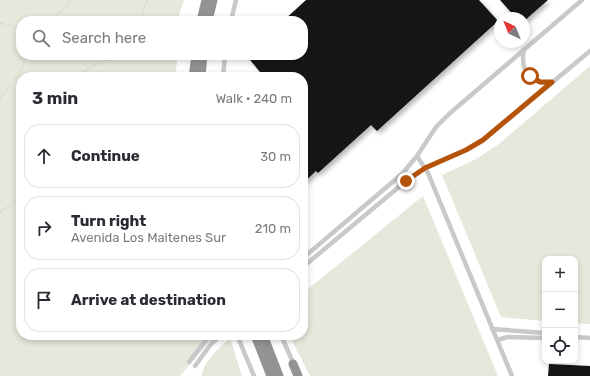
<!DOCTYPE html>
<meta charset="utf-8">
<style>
:root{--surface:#fff;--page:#f7f7f7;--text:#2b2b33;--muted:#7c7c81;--line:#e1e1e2}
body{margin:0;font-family:Rubik,sans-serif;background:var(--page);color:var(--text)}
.controls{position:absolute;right:12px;bottom:12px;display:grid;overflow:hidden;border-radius:8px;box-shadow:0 2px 6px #0003}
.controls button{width:36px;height:36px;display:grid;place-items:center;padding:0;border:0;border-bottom:1px solid var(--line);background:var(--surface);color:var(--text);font:20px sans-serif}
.compass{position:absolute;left:494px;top:12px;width:36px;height:36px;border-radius:50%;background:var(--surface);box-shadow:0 2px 6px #0003;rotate:317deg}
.stop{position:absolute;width:12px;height:12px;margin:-9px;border:3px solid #b45309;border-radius:50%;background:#fff}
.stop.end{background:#b45309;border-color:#fff;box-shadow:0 1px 4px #0008}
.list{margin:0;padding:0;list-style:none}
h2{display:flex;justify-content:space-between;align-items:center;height:52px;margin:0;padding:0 16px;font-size:17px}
h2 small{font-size:13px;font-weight:400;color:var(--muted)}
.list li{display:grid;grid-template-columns:26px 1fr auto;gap:12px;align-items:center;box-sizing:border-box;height:64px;margin:0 8px 8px;padding:0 8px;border:1px solid var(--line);border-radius:16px}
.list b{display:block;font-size:15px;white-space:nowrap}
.list p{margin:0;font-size:13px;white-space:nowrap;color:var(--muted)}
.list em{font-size:13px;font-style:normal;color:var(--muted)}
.icon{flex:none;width:22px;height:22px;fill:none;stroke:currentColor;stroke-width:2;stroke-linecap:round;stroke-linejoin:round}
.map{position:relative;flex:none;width:590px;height:376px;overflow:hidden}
.search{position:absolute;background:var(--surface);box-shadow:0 2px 6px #0003;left:16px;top:16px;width:292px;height:44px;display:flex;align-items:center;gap:10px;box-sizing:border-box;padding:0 14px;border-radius:16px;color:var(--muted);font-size:15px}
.panel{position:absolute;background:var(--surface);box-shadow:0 2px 6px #0003;left:16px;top:72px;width:292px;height:268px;border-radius:16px}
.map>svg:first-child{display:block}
</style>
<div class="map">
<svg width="590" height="376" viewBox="0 0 590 376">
<defs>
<filter id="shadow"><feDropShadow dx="3" dy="3" stdDeviation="2" flood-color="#0004"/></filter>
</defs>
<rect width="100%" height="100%" fill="#fff"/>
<path fill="#e5e9db" d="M0 0H184L177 21H21V55H178L175 77H21V335H215L180 376H0Z
M590 66V324L575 323V259H545V321L501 317 442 175 476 159 499 144Z
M423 196 498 376H310L289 335H303V293Z
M230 338 242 376H202C201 364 221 346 230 338Z"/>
<path fill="#131313" filter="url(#shadow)" d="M306 0H479L498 21 377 131 371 125 318 173 316 171 303 183V77H255L260 72 246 55H303V21H283Z
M500 0H548L524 21V18H516Z
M549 364 590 366V376H548Z"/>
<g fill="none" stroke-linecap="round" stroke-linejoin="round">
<path stroke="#c9c9c9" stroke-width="1" stroke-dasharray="2 2" stroke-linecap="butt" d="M47 21 61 12 71 0
M140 21 147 0
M0 23 21 28
M77 77C87 67 101 64 112 55
M0 98 20 74 26 55
M21 128 16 137 21 144
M0 212 10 206 21 193"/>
<path stroke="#c9c9c9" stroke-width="4.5" d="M231 21 236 0
M524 49C520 70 529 85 552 83
M223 77 225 55
M417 156 428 173 512 376
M303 258 402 174 417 156 436 127 449 114 582 0
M303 267 406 181 425 168 466 150 483 140 590 51
M492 329 545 333
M237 335 254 376
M281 335 294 365
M575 337 590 338
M497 340 508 337 545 338
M189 362 210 335
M195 366 211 344 221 335"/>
<path stroke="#939393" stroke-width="9" d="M201 21 206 0
M208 21 213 0
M193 77 196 55
M201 77 203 55
M255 335 271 376
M263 335 279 376
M293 364 298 376"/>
</g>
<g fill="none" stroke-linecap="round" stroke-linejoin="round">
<path stroke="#b45309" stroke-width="5" d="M406 181 425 168 466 150 483 140 552 82H540L530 76"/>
</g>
</svg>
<div class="controls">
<button>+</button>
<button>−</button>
<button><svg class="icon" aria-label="locate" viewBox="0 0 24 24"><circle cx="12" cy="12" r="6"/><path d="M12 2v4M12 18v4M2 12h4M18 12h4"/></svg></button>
</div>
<svg class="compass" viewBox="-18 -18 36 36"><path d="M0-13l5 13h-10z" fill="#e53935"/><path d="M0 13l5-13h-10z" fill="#7c7c81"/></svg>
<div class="stop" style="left:530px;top:76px"></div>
<div class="stop end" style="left:406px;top:181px"></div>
<div class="search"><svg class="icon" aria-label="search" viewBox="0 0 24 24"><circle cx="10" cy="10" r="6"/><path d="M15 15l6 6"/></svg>Search here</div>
<section class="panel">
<h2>3 min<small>Walk · 240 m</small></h2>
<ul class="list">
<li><svg class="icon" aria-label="ahead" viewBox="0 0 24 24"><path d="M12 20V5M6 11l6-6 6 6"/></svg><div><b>Continue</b></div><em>30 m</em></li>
<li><svg class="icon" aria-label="right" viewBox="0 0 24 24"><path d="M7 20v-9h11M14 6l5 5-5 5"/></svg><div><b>Turn right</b><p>Avenida Los Maitenes Sur</p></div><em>210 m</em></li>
<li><svg class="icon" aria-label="arrive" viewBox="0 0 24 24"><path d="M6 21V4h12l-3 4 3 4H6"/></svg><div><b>Arrive at destination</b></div></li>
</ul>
</section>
</div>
